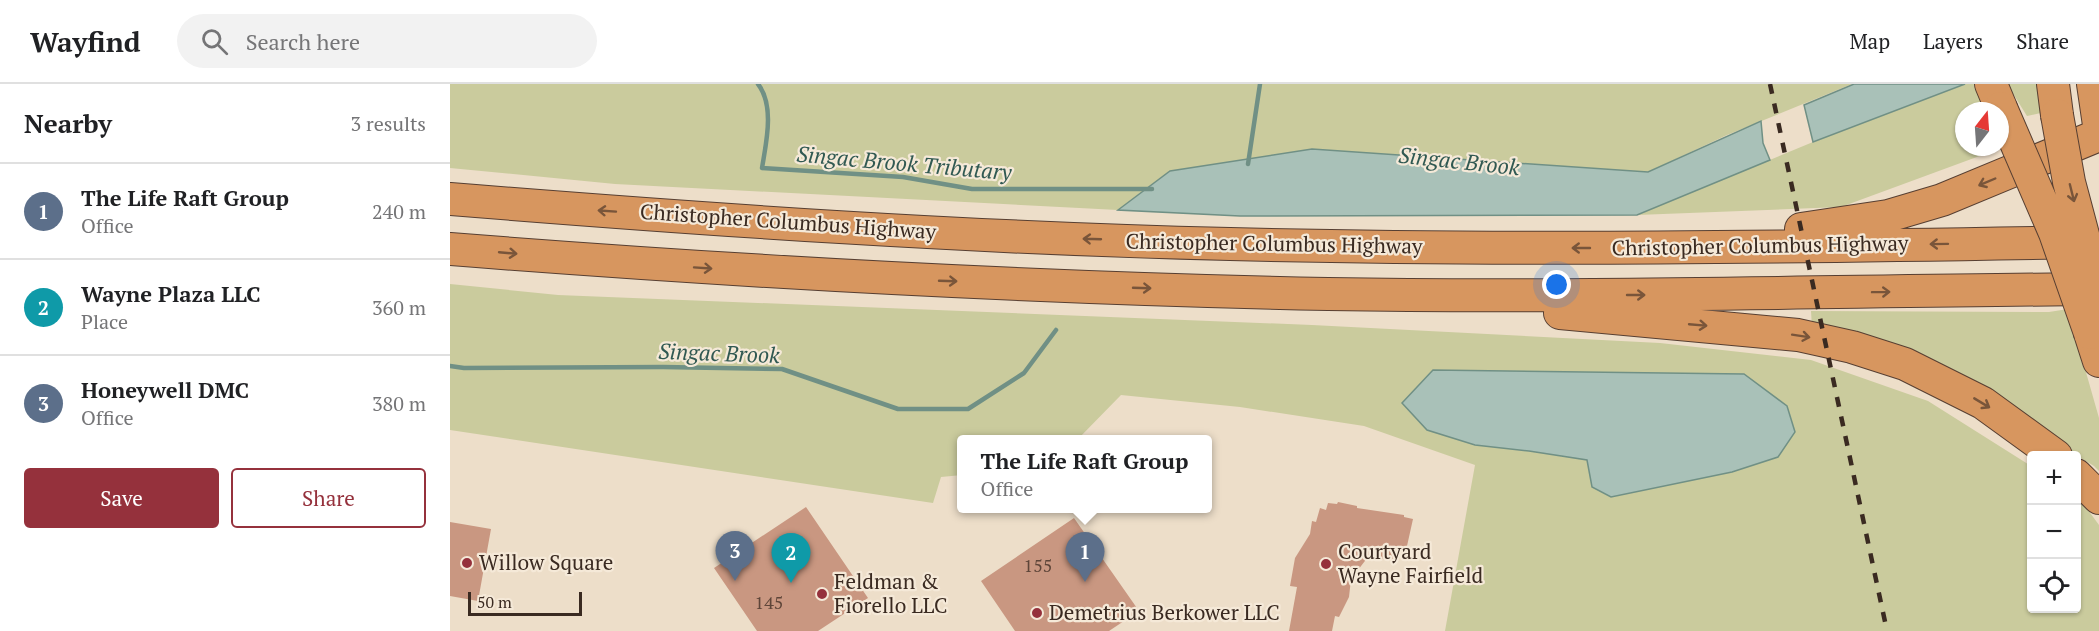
<!DOCTYPE html>
<meta charset="utf-8">
<style>
:root{--surface:#fff;--page:#f2f2f2;--text:#202124;--muted:#757577;--line:#e0e0e0;--accent:#95313c}
body{margin:0;font-family:"PT Serif",serif;background:var(--page);color:var(--text)}
.controls{position:absolute;right:18px;bottom:18px;display:grid;overflow:hidden;border-radius:6px;box-shadow:0 2px 4px #0004}
.controls button{width:54px;height:54px;display:grid;place-items:center;padding:0;border:0;border-bottom:2px solid var(--line);background:var(--surface);color:var(--text);font:30px sans-serif}
.compass{position:absolute;left:1505px;top:18px;width:54px;height:54px;border-radius:50%;background:var(--surface);box-shadow:0 2px 4px #0004;rotate:17deg}
.scale{position:absolute;left:18px;bottom:15px;width:114px;box-sizing:border-box;padding-left:6px;border:3px solid #3a2a21;border-top:0;font-size:16px;line-height:21px;white-space:nowrap;color:#3a2a21;-webkit-text-stroke:4px #f5e9d8;paint-order:stroke}
.you{position:absolute;left:1107px;top:201px;width:21px;height:21px;margin:-15px;border:4px solid #fff;border-radius:50%;background:#1a73e8;box-shadow:0 0 0 9px #1a73e833}
.badge{display:grid;place-items:center;width:39px;height:39px;border-radius:50%;background:var(--accent);color:#fff;font-size:20px;font-weight:700}
.pin{position:absolute;translate:-50% -50px;filter:drop-shadow(0 2px 3px #0008)}
.pin::after{content:'';position:absolute;top:32px;width:21px;height:18px;background:inherit;clip-path:polygon(0 0,100% 0,50% 100%)}
.popup{position:absolute;left:507px;top:351px;width:255px;height:78px;box-sizing:border-box;display:grid;place-content:center;border-radius:6px;background:var(--surface);filter:drop-shadow(0 2px 4px #0005);font-size:20px;white-space:nowrap;color:var(--muted)}
.popup b{font-size:22px;color:var(--text)}
.popup::after{content:'';position:absolute;left:50%;top:100%;margin-left:-12px;border:12px solid transparent;border-top-color:var(--surface)}
.list{margin:0;padding:0;list-style:none}
h2{display:flex;justify-content:space-between;align-items:center;height:78px;margin:0;padding:0 24px;font-size:26px}
h2 small{font-size:20px;font-weight:400;color:var(--muted)}
.list li{display:grid;grid-template-columns:39px 1fr auto;gap:18px;align-items:center;box-sizing:border-box;height:96px;padding:0 24px;border-top:2px solid var(--line)}
.list b{display:block;font-size:22px;white-space:nowrap}
.list p{margin:0;font-size:20px;white-space:nowrap;color:var(--muted)}
.list em{font-size:20px;font-style:normal;color:var(--muted)}
.actions{display:flex;gap:12px;padding:18px 24px}
.actions a{flex:1;padding:14px 0;border:2px solid var(--accent);border-radius:6px;text-align:center;font-size:21px;color:var(--accent)}
.actions .main{background:var(--accent);color:#fff}
.icon{flex:none;width:33px;height:33px;fill:none;stroke:currentColor;stroke-width:2;stroke-linecap:round;stroke-linejoin:round}
.map{position:relative;flex:none;width:1649px;height:547px;overflow:hidden}
header{display:flex;align-items:center;gap:36px;box-sizing:border-box;height:84px;padding:0 30px;background:var(--surface);border-bottom:2px solid var(--line)}
header strong{font-size:28px}
nav{display:flex;gap:33px;margin-inline-start:auto;font-size:21px}
.search{width:420px;height:54px;background:var(--page);display:flex;align-items:center;gap:15px;box-sizing:border-box;padding:0 21px;border-radius:33px;color:var(--muted);font-size:22px}
main{display:flex}
aside{flex:1;background:var(--surface)}
.map>svg:first-child{display:block}
</style>
<header>
<strong>Wayfind</strong>
<div class="search"><svg class="icon" aria-label="search" viewBox="0 0 24 24"><circle cx="10" cy="10" r="6"/><path d="M15 15l6 6"/></svg>Search here</div>
<nav><a>Map</a><a>Layers</a><a>Share</a></nav>
</header>
<main>
<aside>
<h2>Nearby<small>3 results</small></h2>
<ul class="list">
<li><span class="badge" style="background:#5c6f8a">1</span><div><b>The Life Raft Group</b><p>Office</p></div><em>240 m</em></li>
<li><span class="badge" style="background:#0f9aa8">2</span><div><b>Wayne Plaza LLC</b><p>Place</p></div><em>360 m</em></li>
<li><span class="badge" style="background:#5c6f8a">3</span><div><b>Honeywell DMC</b><p>Office</p></div><em>380 m</em></li>
</ul>
<div class="actions"><a class="main">Save</a><a>Share</a></div>
</aside>
<div class="map">
<svg width="1649" height="547" viewBox="0 0 1649 547">
<rect width="100%" height="100%" fill="#eddec9"/>
<path fill="#cacb9d" fill-rule="evenodd" d="M0 0H1402L1277 51 1198 88 862 65 720 87 668 126 165 100 0 84Z
M1515 0H1527L1539 27H1514V63H1550V53L1554 63 1391 123 1187 131 1363 58Z
M1557 0H1591L1595 28 1577 32Z
M0 200 108 211 862 241 1210 259 1361 276 1478 317 1581 382 1582 524H1626L1627 411 1649 441V547H995L1025 381 914 342 790 323 671 311 628 355 512 356V391L491 393 483 419 0 346ZM1025 361 1328 373 1282 388 1161 413 1142 403 1137 376 1079 367Z
M1618 225 1649 334V387L1644 382 1609 361 1362 243 1361 227 1599 228Z"/>
<path fill="#a9c1b8" stroke="#709085" stroke-width="1.5" d="M1404 0H1515L1363 58 1354 21Z
M1311 37 1313 59 1320 76 1187 131 790 132 668 126 720 87 862 65 1198 88Z
M983 286 1294 290 1337 322 1345 348 1328 373 1282 388 1161 413 1142 403 1137 376 1079 367 1025 361 977 346 952 319Z"/>
<g fill="none" stroke-linecap="round" stroke-linejoin="round">
<path stroke="#709085" stroke-width="4.5" d="M308 0C325 22 316 59 312 84L453 93 522 105H702
M798 80 810 0
M0 282 14 284 213 283 332 285 448 325H518L574 289 606 246"/>
</g>
<path fill="#c99781" d="M888 418 907 422V424L954 431V433L963 435 955 471 947 470 945 477 918 473 901 495 899 513 889 533 885 532 882 547H839L847 503 840 502 845 474 860 450 862 437 866 438 870 424 876 426 878 419 887 420Z
M356 423 418 514 368 547H307L264 484Z
M624 434 689 527 659 547H565L531 497Z
M0 438 41 445 28 517 0 512Z"/>
<g fill="none" stroke-linecap="round" stroke-linejoin="round">
<defs>
<path id="highway" d="M1541 0 1551 24
M1603 0 1607 31
M1643 0 1649 41
M0 115C260 136 520 154 780 160 1065 167 1350 163 1636 158
M1351 145 1438 132 1492 116 1649 51
M0 165C292 188 585 204 878 210 1135 214 1392 207 1649 205
M1110 229 1348 251 1402 263 1455 280 1533 319 1606 372
M1640 249 1649 277
M1626 391 1649 414"/>
</defs>
<use href="#highway" stroke="#573f32" stroke-width="34"/>
<use href="#highway" stroke="#d7965f" stroke-width="32"/>
<path stroke="#3a2a21" stroke-width="4.5" stroke-dasharray="10 10" stroke-linecap="butt" d="M1320 0 1437 547"/>
<defs>
<path id="highway-bridge" d="M1551 24 1605 149 1640 249
M1607 31 1619 98 1649 211"/>
</defs>
<use href="#highway-bridge" stroke="#573f32" stroke-width="34" stroke-linecap="butt"/>
<use href="#highway-bridge" stroke="#d7965f" stroke-width="32"/>
</g>
<defs><path id="oneway-shaft" d="M-6 0H5M1.5-3L5.5 0L1.5 3" fill="none" stroke-width="1.6" stroke-linecap="round" stroke-linejoin="round" transform="scale(1.5)"/></defs>
<g stroke="#79553a">
<use href="#oneway-shaft" transform="translate(1537 98) rotate(157)"/>
<use href="#oneway-shaft" transform="translate(1622 109) rotate(76)"/>
<use href="#oneway-shaft" transform="translate(157 127) rotate(-176)"/>
<use href="#oneway-shaft" transform="translate(642 155) rotate(-178)"/>
<use href="#oneway-shaft" transform="translate(1489 160) rotate(179)"/>
<use href="#oneway-shaft" transform="translate(1131 164) rotate(-180)"/>
<use href="#oneway-shaft" transform="translate(58 169) rotate(5)"/>
<use href="#oneway-shaft" transform="translate(253 184) rotate(4)"/>
<use href="#oneway-shaft" transform="translate(498 197) rotate(2)"/>
<use href="#oneway-shaft" transform="translate(692 204) rotate(2)"/>
<use href="#oneway-shaft" transform="translate(1431 208) rotate(-1)"/>
<use href="#oneway-shaft" transform="translate(1186 211)"/>
<use href="#oneway-shaft" transform="translate(1248 241) rotate(5)"/>
<use href="#oneway-shaft" transform="translate(1351 252) rotate(9)"/>
<use href="#oneway-shaft" transform="translate(1532 319) rotate(31)"/>
</g>
<g fill="#95313c" stroke="#f5e9d8" stroke-width="2">
<circle cx="17" cy="479" r="6"/>
<circle cx="876" cy="480" r="6"/>
<circle cx="372" cy="510" r="6"/>
<circle cx="587" cy="529" r="6"/>
</g>
<g text-anchor="middle" stroke-width="4.5" stroke-linejoin="round" paint-order="stroke">
<g font-size="18" fill="#5e4539">
<text x="588" y="488">155</text>
<text x="319" y="525">145</text>
</g>
<g font-size="21" fill="#3a2a21" stroke="#f5e9d8">
<text transform="translate(338 138) rotate(4)" y="7">Christopher Columbus Highway</text>
<text transform="translate(824 160) rotate(1)" y="7">Christopher Columbus Highway</text>
<text transform="translate(1310 162) rotate(-1)" y="7">Christopher Columbus Highway</text>
</g>
<g font-size="21" fill="#3a2a21" stroke="#f5e9d8" text-anchor="start">
<text x="888" y="475">Courtyard<tspan x="888" dy="24">Wayne Fairfield</tspan></text>
<text x="29" y="486">Willow Square</text>
<text x="384" y="505">Feldman &amp;<tspan x="384" dy="24">Fiorello LLC</tspan></text>
<text x="599" y="536">Demetrius Berkower LLC</text>
</g>
<g font-size="22" font-style="italic" fill="#315952" stroke="#f5e9d8">
<text transform="translate(1009 77) rotate(6)" y="8">Singac Brook</text>
<text transform="translate(454 79) rotate(5)" y="8">Singac Brook Tributary</text>
<text transform="translate(269 269) rotate(2)" y="8">Singac Brook</text>
</g>
</g>
</svg>
<div class="controls">
<button>+</button>
<button>−</button>
<button><svg class="icon" aria-label="locate" viewBox="0 0 24 24"><circle cx="12" cy="12" r="6"/><path d="M12 2v4M12 18v4M2 12h4M18 12h4"/></svg></button>
</div>
<svg class="compass" viewBox="-18 -18 36 36"><path d="M0-13l5 13h-10z" fill="#e53935"/><path d="M0 13l5-13h-10z" fill="#757577"/></svg>
<div class="scale">50 m</div>
<div class="you"></div>
<div class="pin badge" style="left:635px;top:498px;background:#5c6f8a">1</div>
<div class="popup"><b>The Life Raft Group</b>Office</div>
<div class="pin badge" style="left:341px;top:499px;background:#0f9aa8">2</div>
<div class="pin badge" style="left:285px;top:497px;background:#5c6f8a">3</div>
</div>
</main>
